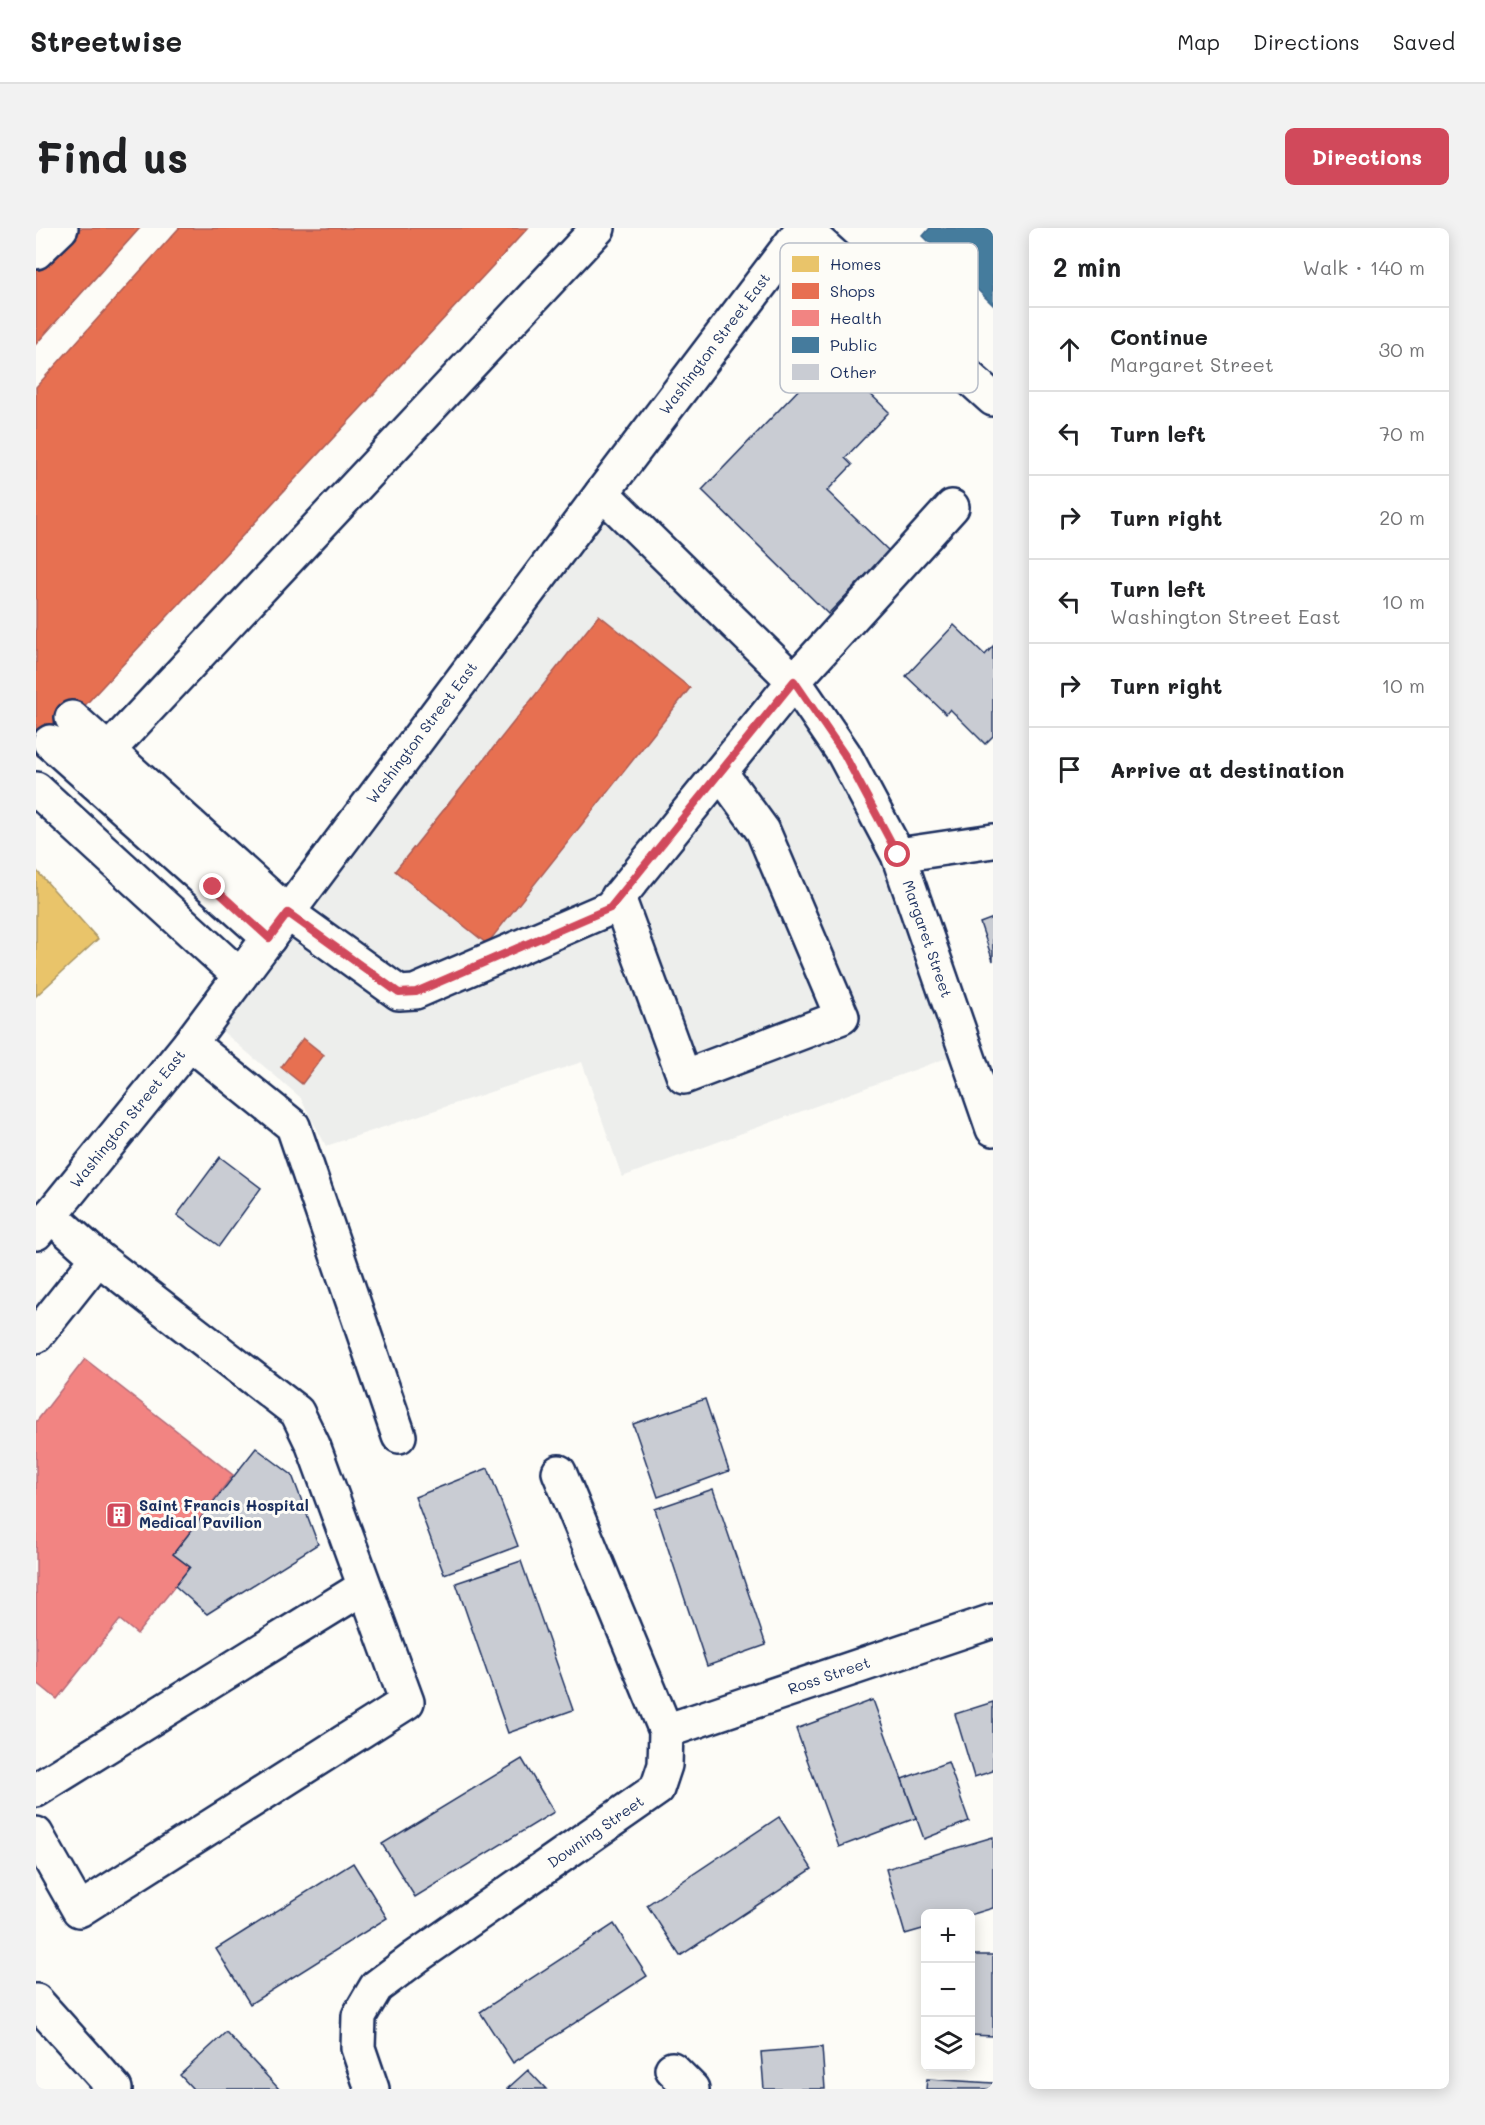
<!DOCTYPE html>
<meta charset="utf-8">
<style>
:root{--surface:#fff;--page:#f2f2f2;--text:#202124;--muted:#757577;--line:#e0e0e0;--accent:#d1495b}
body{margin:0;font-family:Mali,sans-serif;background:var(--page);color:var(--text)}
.controls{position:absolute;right:18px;bottom:18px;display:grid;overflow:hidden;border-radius:9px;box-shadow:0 3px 15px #0003}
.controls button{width:54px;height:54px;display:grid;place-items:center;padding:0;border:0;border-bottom:2px solid var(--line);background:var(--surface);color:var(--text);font:30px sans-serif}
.stop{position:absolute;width:18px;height:18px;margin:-14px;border:4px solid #d1495b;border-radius:50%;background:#fff}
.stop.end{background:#d1495b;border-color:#fff;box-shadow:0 2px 6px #0008}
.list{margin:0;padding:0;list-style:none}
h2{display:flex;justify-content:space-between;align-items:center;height:78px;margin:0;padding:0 24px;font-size:26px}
h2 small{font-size:20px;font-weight:400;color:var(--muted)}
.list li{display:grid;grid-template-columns:39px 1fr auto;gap:18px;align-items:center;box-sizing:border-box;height:84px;padding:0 24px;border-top:2px solid var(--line)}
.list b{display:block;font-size:22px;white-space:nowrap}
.list p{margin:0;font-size:20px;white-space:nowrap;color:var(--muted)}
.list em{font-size:20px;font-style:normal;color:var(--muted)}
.icon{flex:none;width:33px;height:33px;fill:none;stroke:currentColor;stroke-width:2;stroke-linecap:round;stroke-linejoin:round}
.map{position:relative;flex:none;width:957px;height:1861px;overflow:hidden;border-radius:9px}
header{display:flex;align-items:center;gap:36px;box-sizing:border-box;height:84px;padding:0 30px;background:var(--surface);border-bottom:2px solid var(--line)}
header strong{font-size:28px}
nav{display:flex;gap:33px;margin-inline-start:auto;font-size:21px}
.intro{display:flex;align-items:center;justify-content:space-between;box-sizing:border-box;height:144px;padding:0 36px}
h1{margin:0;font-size:42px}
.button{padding:15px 27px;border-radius:9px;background:var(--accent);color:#fff;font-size:21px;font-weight:700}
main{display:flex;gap:36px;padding:0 36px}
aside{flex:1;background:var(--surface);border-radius:9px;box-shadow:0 3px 15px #0003}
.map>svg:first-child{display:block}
</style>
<header>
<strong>Streetwise</strong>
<nav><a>Map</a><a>Directions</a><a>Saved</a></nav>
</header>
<div class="intro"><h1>Find us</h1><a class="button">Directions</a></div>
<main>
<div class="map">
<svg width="957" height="1861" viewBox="0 0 957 1861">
<rect width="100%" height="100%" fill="#fdfcf7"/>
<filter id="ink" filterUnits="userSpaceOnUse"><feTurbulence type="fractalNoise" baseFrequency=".0167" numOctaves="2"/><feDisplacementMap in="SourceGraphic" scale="12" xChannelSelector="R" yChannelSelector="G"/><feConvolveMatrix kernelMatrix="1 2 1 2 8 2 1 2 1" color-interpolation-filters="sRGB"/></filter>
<g filter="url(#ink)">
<path fill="#edeeec" d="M566 265 795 508 930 823 586 949 546 834 290 918 264 869 172 791Z"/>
<path fill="#e9c46a" stroke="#ab9766" stroke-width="1.5" d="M0 642 62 711 0 768Z"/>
<path fill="#e76f51" stroke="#aa5c55" stroke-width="1.5" d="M0 0H104L0 116Z
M143 0H492L2 528 0 526V159Z
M563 387 654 460 451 716 359 643Z
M267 810 288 827 266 856 245 839Z"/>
<path fill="#f28482" stroke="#b26a77" stroke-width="1.5" d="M49 1131 197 1247 137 1326 154 1339 139 1358 101 1406 84 1392 21 1471 0 1454V1194Z"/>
<path fill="#457b9d" stroke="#38648a" stroke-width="1.5" d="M894 0H957V77L887 8Z"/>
<path fill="#c9ccd3" stroke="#1b2f5e" stroke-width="1.5" d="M795 128 853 184 809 230 816 237 791 263 853 323 792 386 666 262Z
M918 397 949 427 957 418V508L949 516 914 481 910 486 870 448Z
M957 690V733L944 695Z
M184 929 225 960 183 1018 141 987Z
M669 1171 693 1243 622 1269 597 1196Z
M220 1220 256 1247 282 1316 171 1386 139 1358 154 1339 137 1326Z
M452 1240 482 1318 408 1346 379 1269Z
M677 1261 730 1417 671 1438 619 1281Z
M485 1333 537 1482 472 1505 420 1355Z
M837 1472 880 1590 803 1619 760 1501Z
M957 1474V1543L938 1549 919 1486Z
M486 1531 518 1584 379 1669 346 1616Z
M912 1534 933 1593 888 1611 866 1551Z
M743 1589 776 1641 644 1728 611 1677Z
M957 1609V1680L934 1687 890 1686V1700L869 1706 850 1641Z
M317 1635 351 1690 214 1776 180 1721Z
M578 1696 611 1748 477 1835 444 1784Z
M934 1727H957V1808L934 1807Z
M190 1804 243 1861H157L144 1847Z
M786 1819 789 1861H728L725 1824Z
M492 1842 510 1861H471Z
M891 1851 957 1855V1861H890Z"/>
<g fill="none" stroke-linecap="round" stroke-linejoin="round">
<defs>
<path id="minor" d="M767 0 957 171
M566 265 758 453 808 526 862 627 957 901
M36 490 252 685 363 765 379 764 574 680 758 453 916 279
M14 514 233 710
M72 523 562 0
M0 561 204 748
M862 627 957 613
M582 669 648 849 806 789 727 603 684 544
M154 815 257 898 363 1208
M0 1108 62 1030 14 987
M630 1503 957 1393
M0 1562 328 1359
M0 1606 43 1682 371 1474 277 1217 261 1184 62 1030
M0 1773 79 1861
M636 1841 656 1861
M336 1861 322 1820 323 1788 340 1759 380 1729 621 1561 629 1537 630 1503 523 1244"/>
<path id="major" d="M0 24 25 0
M0 1005 154 815 566 265 767 0"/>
</defs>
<use href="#minor" stroke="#1b2f5e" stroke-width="38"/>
<use href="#major" stroke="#1b2f5e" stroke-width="38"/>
<use href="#minor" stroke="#fdfcf7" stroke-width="33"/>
<use href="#major" stroke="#fdfcf7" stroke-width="33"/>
</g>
</g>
<g fill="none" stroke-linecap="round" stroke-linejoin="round" filter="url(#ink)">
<path stroke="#d1495b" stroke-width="8" d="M177 659 233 710 252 685 363 765 380 764 574 680 758 453 808 526 862 627"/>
</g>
<defs>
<symbol id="building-square" viewBox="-11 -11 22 22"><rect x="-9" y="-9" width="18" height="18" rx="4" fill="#d1495b" stroke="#fdfcf7"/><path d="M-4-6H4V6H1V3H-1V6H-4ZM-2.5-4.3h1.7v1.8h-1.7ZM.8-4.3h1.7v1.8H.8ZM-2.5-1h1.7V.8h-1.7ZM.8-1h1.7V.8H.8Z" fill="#fff"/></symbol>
</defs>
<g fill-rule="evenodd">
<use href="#building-square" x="68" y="1272" width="30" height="30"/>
</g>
<g text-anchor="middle" stroke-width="6" stroke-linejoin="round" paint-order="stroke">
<g font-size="15" fill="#1b2f5e" stroke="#fdfcf7">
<text transform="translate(679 116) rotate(-53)" y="5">Washington Street East</text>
<text transform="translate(386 505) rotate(-53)" y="5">Washington Street East</text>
<text transform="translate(891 711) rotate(71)" y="5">Margaret Street</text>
<text transform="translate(92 891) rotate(-51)" y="5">Washington Street East</text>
<text transform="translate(793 1448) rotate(-19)" y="5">Ross Street</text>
<text transform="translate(560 1604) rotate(-35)" y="5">Downing Street</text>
</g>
<g font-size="15" font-weight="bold" fill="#1b2f5e" stroke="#fdfcf7" text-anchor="start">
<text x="103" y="1283">Saint Francis Hospital<tspan x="103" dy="17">Medical Pavilion</tspan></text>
</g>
</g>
<rect x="744" y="15" width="198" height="150" rx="9" fill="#fdfcf7" stroke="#b9bec9" stroke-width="1.5"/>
<rect x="756" y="28" width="27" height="16" fill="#e9c46a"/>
<rect x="756" y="55" width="27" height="16" fill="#e76f51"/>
<rect x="756" y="82" width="27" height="16" fill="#f28482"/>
<rect x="756" y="109" width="27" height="16" fill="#457b9d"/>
<rect x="756" y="136" width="27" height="16" fill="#c9ccd3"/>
<g font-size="16" fill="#1b2f5e">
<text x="794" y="42">Homes</text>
<text x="794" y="69">Shops</text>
<text x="794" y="96">Health</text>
<text x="794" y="123">Public</text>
<text x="794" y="150">Other</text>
</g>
</svg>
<div class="controls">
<button>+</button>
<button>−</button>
<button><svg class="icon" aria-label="layers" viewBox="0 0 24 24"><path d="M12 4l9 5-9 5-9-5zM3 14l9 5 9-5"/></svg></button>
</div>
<div class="stop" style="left:862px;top:627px"></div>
<div class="stop end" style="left:177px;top:659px"></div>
</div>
<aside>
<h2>2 min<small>Walk · 140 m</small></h2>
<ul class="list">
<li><svg class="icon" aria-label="ahead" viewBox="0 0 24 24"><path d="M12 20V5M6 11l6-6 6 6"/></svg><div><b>Continue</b><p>Margaret Street</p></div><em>30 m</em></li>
<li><svg class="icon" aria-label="left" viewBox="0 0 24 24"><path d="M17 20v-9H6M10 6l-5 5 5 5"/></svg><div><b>Turn left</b></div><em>70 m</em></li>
<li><svg class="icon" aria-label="right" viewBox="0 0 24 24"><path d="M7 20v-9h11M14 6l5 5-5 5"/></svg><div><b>Turn right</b></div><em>20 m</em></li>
<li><svg class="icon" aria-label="left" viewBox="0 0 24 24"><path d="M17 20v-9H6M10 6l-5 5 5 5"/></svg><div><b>Turn left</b><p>Washington Street East</p></div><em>10 m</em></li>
<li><svg class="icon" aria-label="right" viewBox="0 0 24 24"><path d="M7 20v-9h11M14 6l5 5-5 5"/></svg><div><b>Turn right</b></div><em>10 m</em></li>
<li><svg class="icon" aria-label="arrive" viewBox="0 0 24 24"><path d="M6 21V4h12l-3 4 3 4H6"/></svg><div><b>Arrive at destination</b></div></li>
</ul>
</aside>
</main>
